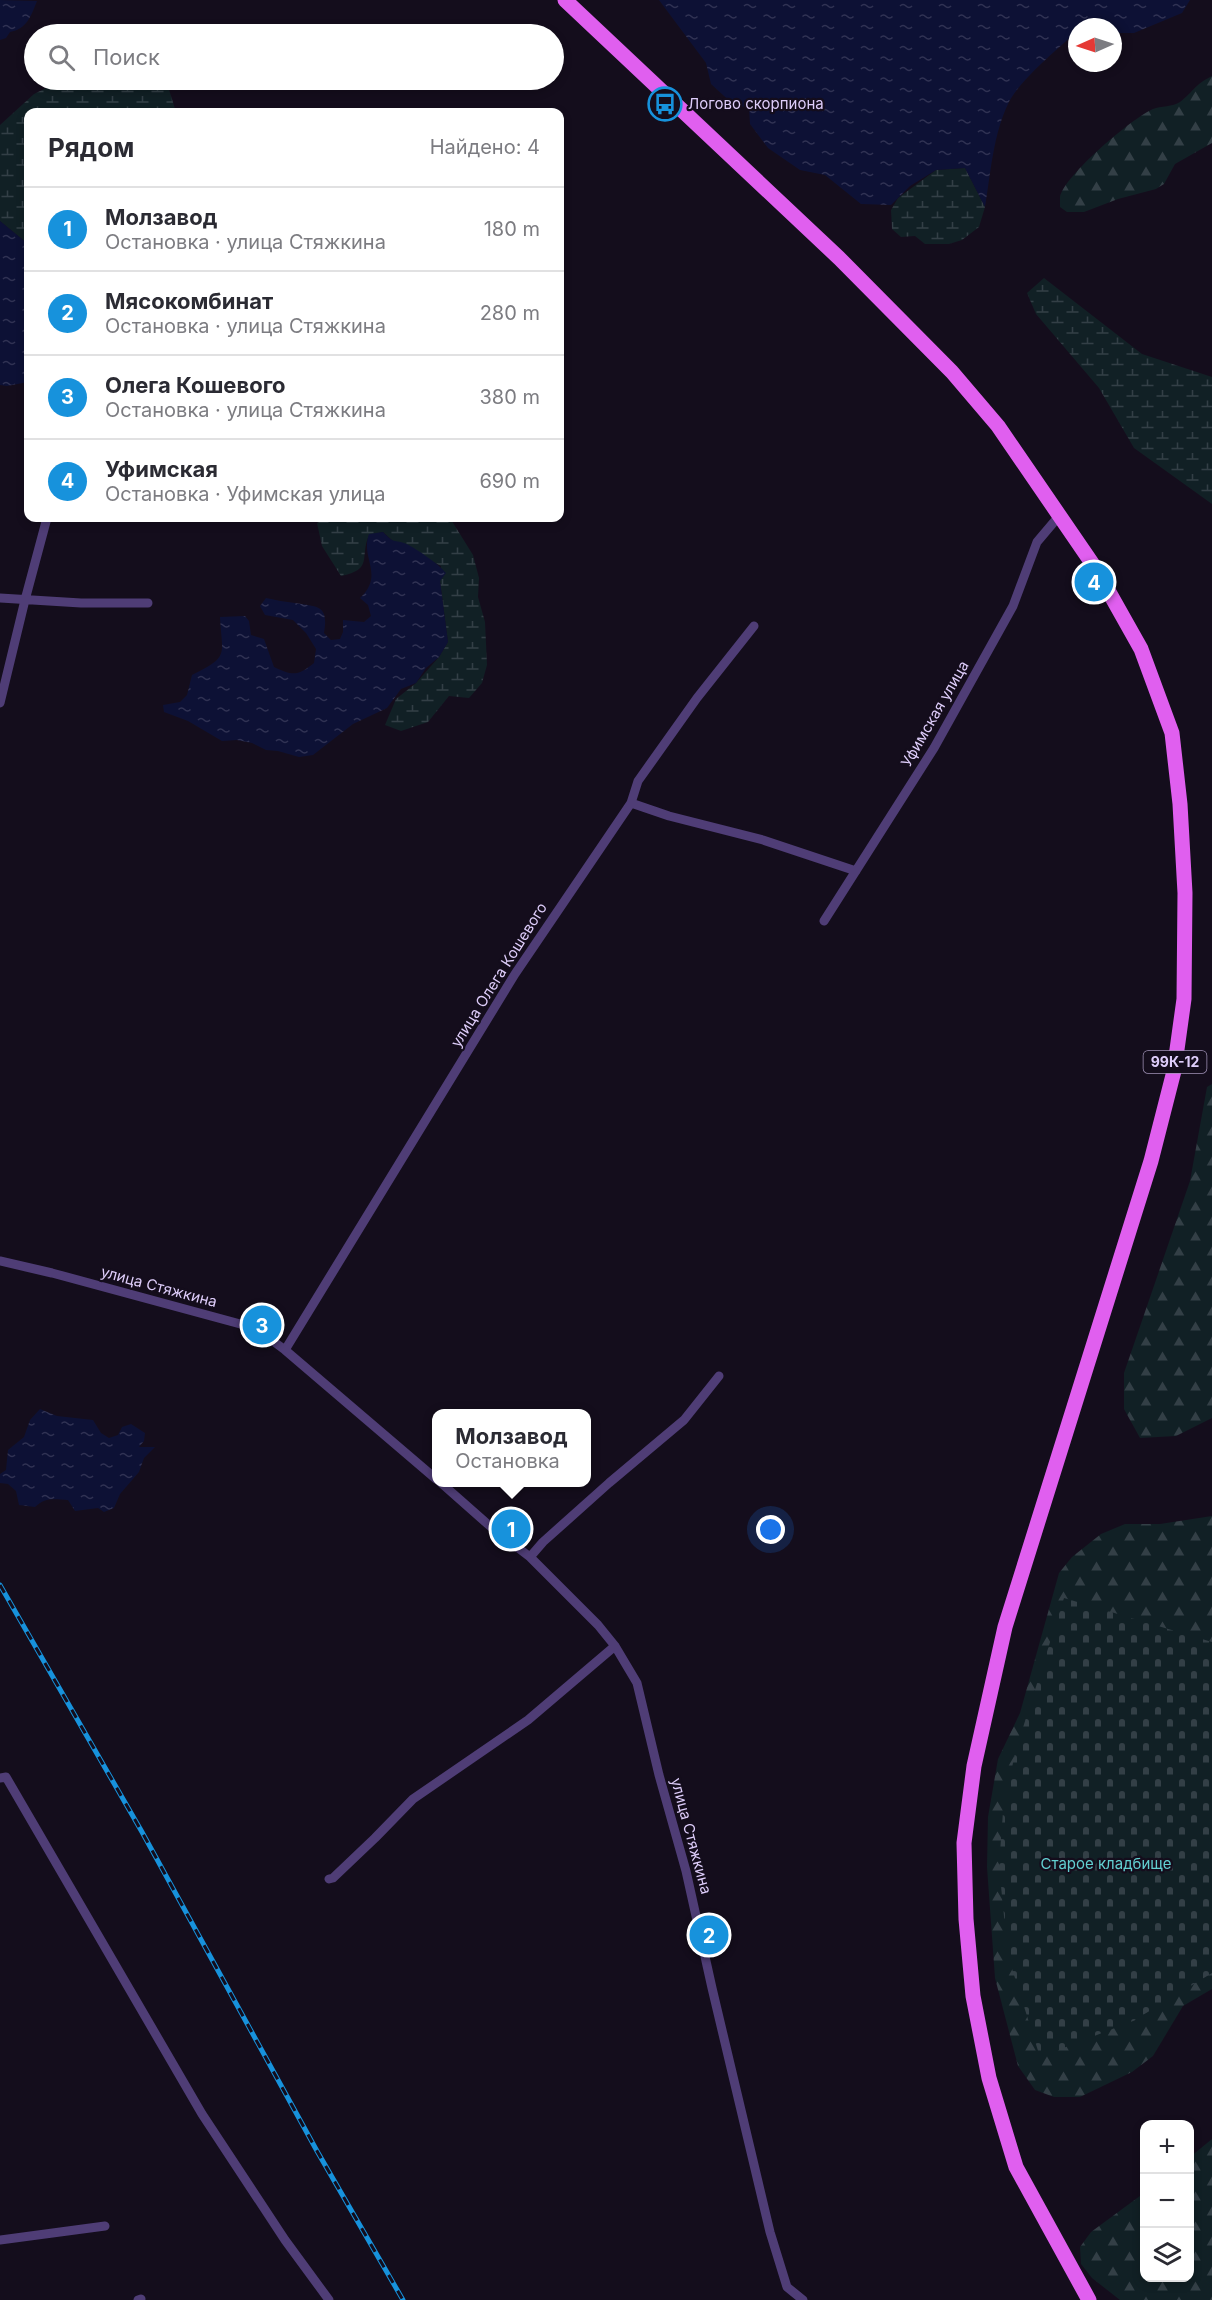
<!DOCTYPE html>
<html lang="ru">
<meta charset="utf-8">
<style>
:root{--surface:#fff;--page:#f7f7f7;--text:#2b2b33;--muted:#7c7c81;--line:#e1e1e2;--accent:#1792dc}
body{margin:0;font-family:Inter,sans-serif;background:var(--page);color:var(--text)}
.controls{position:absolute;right:18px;bottom:18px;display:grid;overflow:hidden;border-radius:12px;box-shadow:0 3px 9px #0003}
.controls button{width:54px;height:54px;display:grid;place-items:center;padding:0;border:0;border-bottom:2px solid var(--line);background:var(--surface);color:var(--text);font:30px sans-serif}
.compass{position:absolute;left:1068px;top:18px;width:54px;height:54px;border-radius:50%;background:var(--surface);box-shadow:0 3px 9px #0003;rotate:267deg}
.you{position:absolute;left:771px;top:1530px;width:21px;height:21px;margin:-15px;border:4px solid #fff;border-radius:50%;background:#1a73e8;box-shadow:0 0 0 9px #1a73e833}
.badge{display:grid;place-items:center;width:39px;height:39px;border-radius:50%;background:var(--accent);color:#fff;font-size:20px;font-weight:700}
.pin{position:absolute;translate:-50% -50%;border:3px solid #fff;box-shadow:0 2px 6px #0006}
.popup{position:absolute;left:432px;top:1409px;width:159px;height:78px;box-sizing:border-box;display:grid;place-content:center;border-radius:12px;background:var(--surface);filter:drop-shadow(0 2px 4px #0005);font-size:20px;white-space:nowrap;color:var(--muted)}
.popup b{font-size:22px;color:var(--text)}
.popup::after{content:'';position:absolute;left:50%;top:100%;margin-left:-12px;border:12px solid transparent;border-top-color:var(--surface)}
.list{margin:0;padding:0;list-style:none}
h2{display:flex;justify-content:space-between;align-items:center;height:78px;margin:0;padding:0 24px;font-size:26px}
h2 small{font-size:20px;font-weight:400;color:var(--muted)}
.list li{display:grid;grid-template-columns:39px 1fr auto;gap:18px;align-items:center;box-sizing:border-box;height:84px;padding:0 24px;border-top:2px solid var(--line)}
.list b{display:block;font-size:22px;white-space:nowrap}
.list p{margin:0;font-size:20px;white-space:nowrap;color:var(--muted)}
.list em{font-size:20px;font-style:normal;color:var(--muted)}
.icon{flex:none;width:33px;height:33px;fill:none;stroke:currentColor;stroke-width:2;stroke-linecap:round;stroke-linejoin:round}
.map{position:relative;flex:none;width:1212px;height:2300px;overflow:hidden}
.search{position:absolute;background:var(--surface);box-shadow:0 3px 9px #0003;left:24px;top:24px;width:540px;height:66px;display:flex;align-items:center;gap:15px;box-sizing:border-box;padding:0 21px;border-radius:33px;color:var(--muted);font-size:22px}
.panel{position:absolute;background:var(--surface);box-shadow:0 3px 9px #0003;left:24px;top:108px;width:540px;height:414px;border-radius:12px}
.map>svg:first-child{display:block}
</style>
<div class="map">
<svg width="1212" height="2300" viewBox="0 0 1212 2300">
<defs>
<pattern id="forest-firs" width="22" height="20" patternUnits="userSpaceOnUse" patternTransform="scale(1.5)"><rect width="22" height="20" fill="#112025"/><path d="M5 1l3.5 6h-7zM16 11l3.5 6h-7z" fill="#333f46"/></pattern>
<pattern id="wetland-marsh" width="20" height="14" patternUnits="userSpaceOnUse" patternTransform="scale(1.5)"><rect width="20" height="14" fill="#112025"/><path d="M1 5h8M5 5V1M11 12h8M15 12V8" fill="none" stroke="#333f46"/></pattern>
<pattern id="cemetery-stones" width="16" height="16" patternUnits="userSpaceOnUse" patternTransform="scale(1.5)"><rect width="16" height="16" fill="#112025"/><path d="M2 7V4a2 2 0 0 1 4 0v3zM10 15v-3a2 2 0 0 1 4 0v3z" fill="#333f46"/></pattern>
<pattern id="water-ripples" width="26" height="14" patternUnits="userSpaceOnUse" patternTransform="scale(1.5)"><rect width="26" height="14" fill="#0d1135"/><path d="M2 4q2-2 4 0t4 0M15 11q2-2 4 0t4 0" fill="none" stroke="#303253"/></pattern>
</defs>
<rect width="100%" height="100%" fill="#140d1c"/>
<path fill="url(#forest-firs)" d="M1212 76V143L1175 164 1164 184 1156 189 1118 199 1084 212H1067L1060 207C1060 206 1060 198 1060 197 1064 176 1132 118 1153 109 1161 106 1173 107 1180 102 1194 91 1194 85 1212 76Z
M1212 1084V1418L1176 1436 1140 1438 1124 1409V1373L1190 1181 1207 1087Z
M1212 1516V1989L1183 2006 1153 2056 1132 2072 1080 2097H1054L1035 2090 1018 2066 995 1978 987 1867 988 1817 998 1759 1020 1713 1059 1573 1072 1557 1101 1534 1125 1524H1160Z
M1212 2139V2300H1120L1092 2278 1081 2264 1080 2247 1091 2232 1144 2193V2278H1190V2157Z"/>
<path fill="url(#wetland-marsh)" d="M62 80H166L176 112H28V244L0 221V125L34 94Z
M965 168 985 207 979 227 962 240 949 244H925L915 236 901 237 892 229 891 210 898 198 936 170Z
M1044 278 1142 354 1212 377V504L1134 448 1099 388 1036 314 1027 293Z
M328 518H450L473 555 479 578 478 597 485 622 487 665 482 683 469 698 449 696 428 722 401 731 385 725 396 699 416 683 439 657 448 642 440 581 441 566 394 542 383 532 369 535C359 558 374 569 341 576L322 546 317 523Z"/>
<path fill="url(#cemetery-stones)" d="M1064 1598 1212 1642V1973L1133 2021 1040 2057 1008 1956 999 1866 1003 1812 1015 1753Z"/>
<path fill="url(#water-ripples)" d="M0 0 37 1C31 16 27 29 10 32L6 38 0 40Z
M659 0H1190L1182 13 1134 33H1113V27H1077V31C1058 49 1020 80 1009 102 993 134 991 172 985 207L965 168 936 170 910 186 891 205 861 204 825 175 800 170 768 148 750 124 749 107 735 106 711 84 706 63Z
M0 221 28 244V382L7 386 0 385Z
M383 532C394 543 390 539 404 543 413 546 440 565 446 573L440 581 448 642 439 657 426 668 416 683 401 689 387 708 353 724 313 755 299 757 278 751 266 750 252 743 237 740 222 741 188 721 164 712 163 705 180 702 187 695 192 675C230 656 222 656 220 617L245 616 249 621 251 635 264 639 274 667C293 676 298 676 314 663L316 649 306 633 293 620 265 615 260 606 266 598C276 600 285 602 295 603 317 607 329 604 324 633L331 640 340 639 343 632V620L364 622 371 616 368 605 360 598C385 575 360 558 369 534Z
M40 1409 57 1416 93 1420 101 1433 109 1438 118 1435 122 1427 131 1424 145 1433 144 1441 139 1447H155L144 1458 139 1472 120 1494 114 1508 104 1512 98 1508 75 1511 68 1500C54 1499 45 1497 35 1507L19 1505 16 1491 8 1484 0 1483V1474L6 1470 8 1450 24 1437 30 1420Z"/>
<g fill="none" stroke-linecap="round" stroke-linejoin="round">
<path stroke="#4f3d76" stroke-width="9" d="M0 598 81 603H148
M0 703 25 600 47 518
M631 803 669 816 763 840 856 871
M824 921 934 748 1013 606 1037 542 1059 516
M0 1261 52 1273 244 1325 265 1335 285 1350 436 1479
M285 1350 515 974 631 803 638 781 697 698 754 626
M440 1482 491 1527 530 1557 598 1625 615 1646 637 1683 659 1775 686 1871 712 1988 770 2232 787 2287 803 2300
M530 1557 543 1542 609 1483 684 1420 719 1376
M0 1778 6 1777 202 2114 285 2240 329 2300
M329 1879 333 1878 375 1838 413 1799 528 1720 615 1646
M0 2240 105 2226
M138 2300 141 2299"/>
<path stroke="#e05fef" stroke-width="15" d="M565 0 839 258 952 372 998 426 1096 569 1141 649 1172 733 1180 804 1185 893 1184 999 1174 1071 1151 1161 1005 1627 974 1766 964 1843 966 1919 973 1996 989 2078 1016 2167 1089 2300"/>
<defs>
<path id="rail" d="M0 1585 142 1832 317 2151 403 2300"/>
</defs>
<use href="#rail" stroke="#1792dc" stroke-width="5"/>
<use href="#rail" stroke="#140d1c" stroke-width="3" stroke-dasharray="9" stroke-linecap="butt"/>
</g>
<defs>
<symbol id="bus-ring" viewBox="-11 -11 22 22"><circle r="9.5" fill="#140d1c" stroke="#1792dc" stroke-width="1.5"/><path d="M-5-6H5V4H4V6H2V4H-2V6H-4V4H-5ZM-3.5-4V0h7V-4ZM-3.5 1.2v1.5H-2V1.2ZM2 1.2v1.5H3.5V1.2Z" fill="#1792dc"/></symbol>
</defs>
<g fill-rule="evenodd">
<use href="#bus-ring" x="646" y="85" width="38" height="38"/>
</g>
<g text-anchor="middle" stroke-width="4.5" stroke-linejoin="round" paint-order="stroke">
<rect fill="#140d1c" stroke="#a193b7" stroke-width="1.5" x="1143.5" y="1051" width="63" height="22" rx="4.5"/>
<g font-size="14" font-weight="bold" fill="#decdfa">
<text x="1175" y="1067">99К-12</text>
</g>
<g font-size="15" fill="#decdfa" stroke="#140d1c" text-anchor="start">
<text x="688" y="109">Логово скорпиона</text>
</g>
<g font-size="15" fill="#decdfa" stroke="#140d1c">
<text transform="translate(935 714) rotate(-60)" y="5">Уфимская улица</text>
<text transform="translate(499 975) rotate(-58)" y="5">улица Олега Кошевого</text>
<text transform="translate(159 1287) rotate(15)" y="5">улица Стяжкина</text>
<text transform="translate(691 1836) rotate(75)" y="5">улица Стяжкина</text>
</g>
<g font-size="15" fill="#62cfd1" stroke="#140d1c">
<text x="1106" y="1869">Старое кладбище</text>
</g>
</g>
</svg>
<div class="controls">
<button>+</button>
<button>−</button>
<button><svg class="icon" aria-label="layers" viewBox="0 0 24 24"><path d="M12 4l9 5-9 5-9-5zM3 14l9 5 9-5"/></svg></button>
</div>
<svg class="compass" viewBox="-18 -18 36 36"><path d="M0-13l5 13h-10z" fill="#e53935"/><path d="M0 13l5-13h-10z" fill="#7c7c81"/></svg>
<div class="you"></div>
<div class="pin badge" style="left:511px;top:1529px">1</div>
<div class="popup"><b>Молзавод</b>Остановка</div>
<div class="pin badge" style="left:709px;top:1935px">2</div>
<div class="pin badge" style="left:262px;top:1325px">3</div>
<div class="pin badge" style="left:1094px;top:582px">4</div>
<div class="search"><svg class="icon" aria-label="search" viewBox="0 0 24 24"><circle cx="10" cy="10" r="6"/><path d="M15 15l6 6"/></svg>Поиск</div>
<section class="panel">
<h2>Рядом<small>Найдено: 4</small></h2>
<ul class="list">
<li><span class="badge">1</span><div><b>Молзавод</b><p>Остановка · улица Стяжкина</p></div><em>180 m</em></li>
<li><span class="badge">2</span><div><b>Мясокомбинат</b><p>Остановка · улица Стяжкина</p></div><em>280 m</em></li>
<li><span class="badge">3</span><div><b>Олега Кошевого</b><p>Остановка · улица Стяжкина</p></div><em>380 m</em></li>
<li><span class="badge">4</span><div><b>Уфимская</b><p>Остановка · Уфимская улица</p></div><em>690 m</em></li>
</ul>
</section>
</div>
